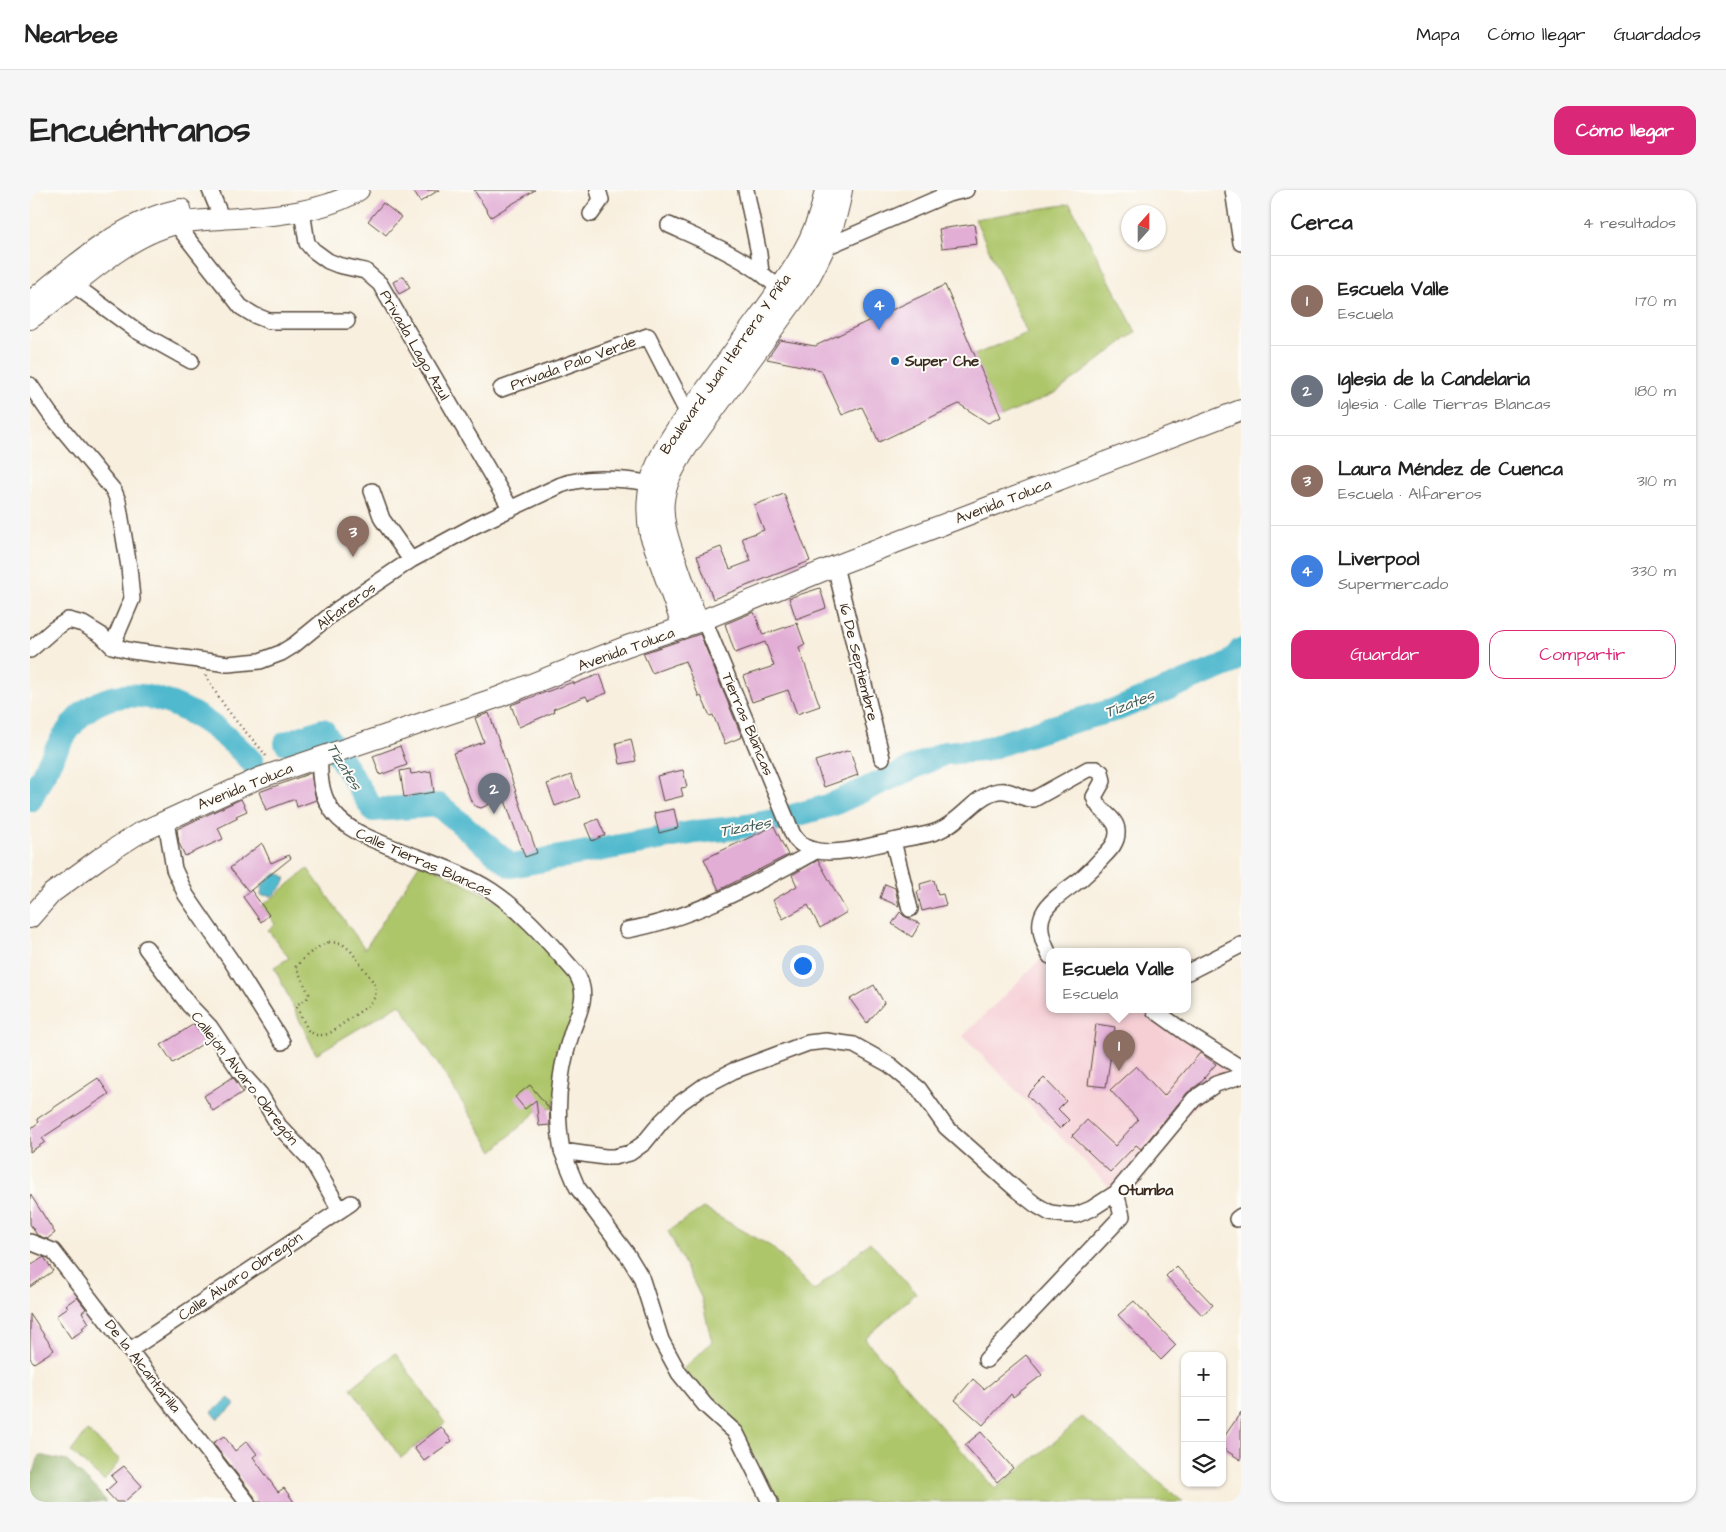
<!DOCTYPE html>
<html lang="es">
<meta charset="utf-8">
<style>
:root{--surface:#fff;--page:#f6f6f6;--text:#222;--muted:#767676;--line:#e0e0e0;--accent:#db2777}
body{margin:0;font-family:"Architects Daughter",sans-serif;background:var(--page);color:var(--text)}
.controls{position:absolute;right:15px;bottom:15px;display:grid;overflow:hidden;border-radius:10px;box-shadow:0 1px 4px #0004}
.controls button{width:45px;height:45px;display:grid;place-items:center;padding:0;border:0;border-bottom:1px solid var(--line);background:var(--surface);color:var(--text);font:25px sans-serif}
.compass{position:absolute;left:1091px;top:15px;width:45px;height:45px;border-radius:50%;background:var(--surface);box-shadow:0 1px 4px #0004;rotate:21deg}
.you{position:absolute;left:772px;top:775px;width:18px;height:18px;margin:-12px;border:4px solid #fff;border-radius:50%;background:#1a73e8;box-shadow:0 0 0 8px #1a73e833}
.badge{display:grid;place-items:center;width:32px;height:32px;border-radius:50%;background:var(--accent);color:#fff;font-size:16px;font-weight:700}
.pin{position:absolute;translate:-50% -41px;filter:drop-shadow(0 1px 2px #0008)}
.pin::after{content:'';position:absolute;top:26px;width:18px;height:15px;background:inherit;clip-path:polygon(0 0,100% 0,50% 100%)}
.popup{position:absolute;left:1016px;top:758px;width:145px;height:65px;box-sizing:border-box;display:grid;place-content:center;border-radius:10px;background:var(--surface);filter:drop-shadow(0 1px 4px #0005);font-size:16px;white-space:nowrap;color:var(--muted)}
.popup b{font-size:19px;color:var(--text)}
.popup::after{content:'';position:absolute;left:50%;top:100%;margin-left:-10px;border:10px solid transparent;border-top-color:var(--surface)}
.list{margin:0;padding:0;list-style:none}
h2{display:flex;justify-content:space-between;align-items:center;height:65px;margin:0;padding:0 20px;font-size:21px}
h2 small{font-size:16px;font-weight:400;color:var(--muted)}
.list li{display:grid;grid-template-columns:32px 1fr auto;gap:15px;align-items:center;box-sizing:border-box;height:90px;padding:0 20px;border-top:1px solid var(--line)}
.list b{display:block;font-size:19px;white-space:nowrap}
.list p{margin:0;font-size:16px;white-space:nowrap;color:var(--muted)}
.list em{font-size:16px;font-style:normal;color:var(--muted)}
.actions{display:flex;gap:10px;padding:15px 20px}
.actions a{flex:1;padding:11px 0;border:1px solid var(--accent);border-radius:15px;text-align:center;font-size:18px;color:var(--accent)}
.actions .main{background:var(--accent);color:#fff}
.icon{flex:none;width:28px;height:28px;fill:none;stroke:currentColor;stroke-width:2;stroke-linecap:round;stroke-linejoin:round}
.map{position:relative;flex:none;width:1211px;height:1312px;overflow:hidden;border-radius:15px}
header{display:flex;align-items:center;gap:30px;box-sizing:border-box;height:70px;padding:0 25px;background:var(--surface);border-bottom:1px solid var(--line)}
header strong{font-size:24px}
nav{display:flex;gap:28px;margin-inline-start:auto;font-size:18px}
.intro{display:flex;align-items:center;justify-content:space-between;box-sizing:border-box;height:120px;padding:0 30px}
h1{margin:0;font-size:35px}
.button{padding:12px 22px;border-radius:15px;background:var(--accent);color:#fff;font-size:18px;font-weight:700}
main{display:flex;gap:30px;padding:0 30px}
aside{flex:1;background:var(--surface);border-radius:15px;box-shadow:0 1px 4px #0004}
.map>svg:first-child{display:block}
</style>
<header>
<strong>Nearbee</strong>
<nav><a>Mapa</a><a>Cómo llegar</a><a>Guardados</a></nav>
</header>
<div class="intro"><h1>Encuéntranos</h1><a class="button">Cómo llegar</a></div>
<main>
<div class="map">
<svg width="1211" height="1312" viewBox="0 0 1211 1312">
<rect width="100%" height="100%" fill="#fdfcf7"/>
<filter id="ink" filterUnits="userSpaceOnUse"><feTurbulence type="fractalNoise" baseFrequency=".02" numOctaves="2"/><feDisplacementMap in="SourceGraphic" scale="10" xChannelSelector="R" yChannelSelector="G"/><feConvolveMatrix kernelMatrix="1 2 1 2 8 2 1 2 1" color-interpolation-filters="sRGB"/></filter>
<filter id="wash" filterUnits="userSpaceOnUse"><feTurbulence type="fractalNoise" baseFrequency=".0096" numOctaves="4" result="noise"/><feDisplacementMap in="SourceGraphic" scale="20" xChannelSelector="R" yChannelSelector="G"/><feGaussianBlur stdDeviation="1.12" result="paint"/><feColorMatrix in="noise" values="0 0 0 0 0 0 0 0 0 0 0 0 0 0 0 0 0 1.4 0 .05"/><feComposite in="paint" operator="in"/></filter>
<g filter="url(#wash)">
<rect width="100%" height="100%" fill="#f8efde"/>
<path fill="#f6cfd5" d="M1015 765 1020 770V820H1121L1211 880 1196 886 1082 1000 933 846Z"/>
<path fill="#aec66b" stroke="#747844" d="M1040 14 1106 142 1027 202 971 227 944 165 997 143 945 29Z
M390 673 408 680 471 713 542 785 548 798 523 918 507 921 463 961 370 814 286 864 244 777 259 768 238 740 245 734 232 716 278 679 335 759Z
M673 1018 742 1057 784 1101 840 1052 886 1103 835 1149 965 1299 1028 1249 1052 1227 1153 1312H744L709 1241 652 1180 682 1152 671 1107 638 1041Z
M365 1163 415 1233 371 1268 321 1198Z
M57 1241 90 1270 74 1291 41 1262Z"/>
<path fill="#8aab5f" stroke="#626a3e" d="M9 1265 37 1271 65 1298 77 1312H0V1282L4 1283Z"/>
<path fill="#51b9ce" stroke="#467276" d="M245 684C267 684 248 701 242 706L231 705 232 695Z
M199 1208 205 1215 188 1229 182 1222Z"/>
<g fill="none" stroke-linecap="round" stroke-linejoin="round">
<path stroke="#51b9ce" stroke-width="24" d="M256 553 293 540 343 620 409 615 481 676 666 642 705 638 748 630 801 615 915 563 953 560 1022 537 1088 519 1201 473 1211 460
M0 610C13 586 30 546 49 527 103 475 183 528 222 572"/>
</g>
<g id="blocks">
<path fill="#e2aed6" d="M383 0H409L390 12Z
M444 0H505L461 27Z
M353 13 371 27 356 45 338 31Z
M944 34 947 54 912 58 909 39Z
M374 86 380 98 369 104 363 92Z
M915 95 971 227 958 233 929 214 849 252 832 217 812 225 791 180 737 169 750 150 785 156Z
M754 304 780 371 683 409 667 366 691 357 700 379 721 371 712 348 734 340 724 315Z
M790 398 796 418 766 429 759 408Z
M724 422 733 445 767 433 775 455 769 458 790 516 767 524 758 500 722 512 713 486 744 476 735 452 705 463 695 434Z
M670 444 712 547 695 554 683 525 680 526 671 506 669 507 655 471 622 483 613 463Z
M570 484 577 503 558 510 556 506 523 519 524 522 489 537 481 515 543 492 544 494Z
M459 523 507 663 495 667 471 599 458 615 451 618 445 616 441 611 423 563 454 552 445 528Z
M601 549 606 571 590 574 586 553Z
M370 556 377 575 350 585 343 566Z
M820 560 828 585 794 597 785 571Z
M380 579 381 584 401 581 404 602 374 607 370 581Z
M653 580 657 597 651 598 653 606 633 611 627 586Z
M281 583 286 610 267 617 265 609 236 620 229 602Z
M541 585 550 607 525 616 517 594Z
M211 609 217 621 206 626 208 628 188 638 193 649 155 666 149 653 147 639Z
M644 619 648 638 629 643 624 623Z
M568 629 575 645 562 651 555 634Z
M744 636 758 665 689 700 674 669Z
M232 653 241 673 259 665 261 668 221 700 239 725 231 732 213 707 221 700 219 702 200 678Z
M788 670 817 722 790 738 778 715 753 729 743 710 767 696 762 685Z
M904 690 908 705 913 704 916 715 892 721 887 702 891 700 890 694Z
M855 694 865 698 869 716 850 708Z
M870 722 874 726 890 734 882 747 862 734Z
M844 795 854 813 837 833 820 809Z
M164 834 177 851 143 873 131 855Z
M1066 834 1085 837 1076 897 1058 895Z
M1170 863 1186 874 1169 894 1157 903 1111 959 1106 955 1080 982 1042 946 1057 930 1085 956 1108 930 1080 900 1106 876 1134 906Z
M203 887 213 902 183 921 174 906Z
M68 888 79 904 12 948 15 952 0 962V939L9 932 7 929Z
M1014 888 1036 911 1028 919 1039 930 1030 939 997 905Z
M500 895 519 918 520 935 509 936 506 910 495 919 485 907Z
M0 1004 25 1043 17 1049 7 1045 0 1034Z
M14 1067 23 1081 0 1097V1076Z
M1146 1076 1183 1115 1172 1125 1136 1086Z
M47 1107 56 1119 52 1122 59 1133 52 1138 54 1140 41 1148 26 1126 38 1117 36 1115Z
M1104 1111 1146 1155 1131 1170 1088 1125Z
M0 1124 24 1160 4 1173 0 1168Z
M996 1165 1012 1185 983 1207 981 1204 953 1235 925 1210 943 1189 954 1199Z
M1211 1222V1270L1192 1258V1250Z
M411 1237 422 1251 394 1271 384 1258Z
M951 1242 983 1278 967 1292 935 1255Z
M194 1246 205 1261 217 1251 227 1264 223 1267 248 1302 254 1298 264 1312H226L224 1306 183 1253Z
M94 1276 112 1296 94 1312H86L76 1301 86 1292 81 1286Z"/>
</g>
</g>
<g filter="url(#ink)">
<use href="#blocks" fill-opacity="0" stroke="#57483b" stroke-width="1"/>
<g fill="none" stroke-linecap="round" stroke-linejoin="round">
<defs>
<path id="street" d="M180 0 192 29
M716 0 729 64 731 83 749 98
M1203 0 1211 53
M272 21 277 53 283 60 298 71 308 75 335 81 350 94 481 319
M561 24 571 10 568 0
M144 27 146 34 211 117 224 125 239 131H317
M639 35C670 49 704 63 731 83
M789 60 918 4 936 0
M44 95 107 141 161 171
M0 195 20 224 84 301 88 311 99 377 102 409 82 456
M471 199 618 146 658 224
M342 301 352 329 381 370
M805 376 852 568
M674 430 763 645C769 655 777 659 788 661 811 665 843 655 867 650 880 647 895 646 908 641 930 632 944 608 964 602 982 597 989 610 1004 609L1058 579H1066L1071 582 1073 591 1064 607C1068 622 1087 627 1087 641 1088 652 1080 660 1073 667 1066 675 1059 682 1051 689 1019 713 997 723 1020 766
M0 460 24 439 38 430 53 434 71 445 82 456 102 461 198 474 230 471 251 463 264 455 308 419 381 370 444 336 531 295C556 285 605 289 630 296
M290 568C286 630 323 642 371 661 402 673 434 683 462 701 495 723 520 754 546 783 560 806 549 820 542 842 537 857 533 872 531 888 527 912 528 937 532 961L575 967H584L600 963 614 953 632 931 650 913 674 896 703 881 778 853 796 851 824 855 860 875 889 899 916 937 988 1001 1006 1015 1020 1023 1037 1025H1046L1061 1019 1086 1003 1164 909 1186 894 1211 886
M136 631 144 679 156 705 202 772 252 852
M863 651 880 719
M597 740C665 728 726 693 786 661
M116 758 159 815 180 837 211 883 230 904 249 936 282 971 310 1020
M1158 782 1211 755
M1124 820 1156 843 1211 878
M532 961 547 997 597 1064 611 1087 631 1150 649 1183 675 1215 706 1243 740 1312
M1207 1029 1211 1026
M0 1052 23 1061 217 1312
M100 1160 321 1013
M956 1170 1092 1026 1086 1003"/>
<path id="secondary" d="M0 112C41 77 97 28 151 19
M0 129C44 98 93 46 147 34 162 30 177 30 192 29 236 26 292 24 329 0
M668 432C661 413 654 393 647 373 628 322 627 303 658 256L776 94C793 64 807 34 812 0
M653 438 620 345C612 304 622 276 645 241 669 209 693 176 717 143 749 99 786 55 795 0
M0 728 22 703 70 668 109 643 229 588 466 508 597 456 668 432 805 376 1211 220"/>
</defs>
<use href="#street" stroke="#57483b" stroke-width="18"/>
<use href="#secondary" stroke="#57483b" stroke-width="22"/>
<path stroke="#57483b" stroke-width="2.5" stroke-dasharray="1 4" stroke-linecap="butt" d="M176 485C184 501 195 517 207 532 217 544 229 555 238 569
M299 752 311 753 321 761 344 793 346 798 345 807 339 815 300 843 295 845H285L278 840 267 818 268 814 277 809 279 804 266 777C273 767 288 756 299 752Z"/>
<use href="#street" stroke="#fff" stroke-width="15"/>
<use href="#secondary" stroke="#fff" stroke-width="20"/>
</g>
</g>
<circle fill="#1f6fb2" stroke="#fdfcf7" stroke-width="2" cx="865" cy="171" r="5"/>
<g text-anchor="middle" stroke-width="4" stroke-linejoin="round" paint-order="stroke">
<g font-size="15" fill="#3b2a1e" stroke="#fdfcf7">
<text transform="translate(385 155) rotate(60)" y="5">Privada Lago Azul</text>
<text transform="translate(543 173) rotate(-20)" y="5">Privada Palo Verde</text>
<text transform="translate(695 174) rotate(-55)" y="5">Boulevard Juan Herrera Y Piña</text>
<text transform="translate(973 311) rotate(-21)" y="5">Avenida Toluca</text>
<text transform="translate(316 416) rotate(-36)" y="5">Alfareros</text>
<text transform="translate(596 459) rotate(-20)" y="5">Avenida Toluca</text>
<text transform="translate(829 472) rotate(76)" y="5">16 De Septiembre</text>
<text transform="translate(718 534) rotate(67)" y="5">Tierras Blancas</text>
<text transform="translate(215 596) rotate(-22)" y="5">Avenida Toluca</text>
<text transform="translate(394 672) rotate(24)" y="5">Calle Tierras Blancas</text>
<text transform="translate(215 888) rotate(52)" y="5">Callejón Alvaro Obregón</text>
<text transform="translate(210 1086) rotate(-34)" y="5">Calle Álvaro Obregón</text>
<text transform="translate(113 1176) rotate(52)" y="5">De la Alcantarilla</text>
</g>
<g font-size="15" font-weight="bold" fill="#3b2a1e" stroke="#fdfcf7" text-anchor="start">
<text x="875" y="176">Super Che</text>
</g>
<g font-size="16" font-style="italic" fill="#435c5c" stroke="#fdfcf7">
<text transform="translate(1099 513) rotate(-21)" y="6">Tizates</text>
<text transform="translate(315 576) rotate(58)" y="6">Tizates</text>
<text transform="translate(715 636) rotate(-10)" y="6">Tizates</text>
</g>
<g font-size="16" font-weight="bold" fill="#3b2a1e" stroke="#fdfcf7">
<text x="1116" y="1005">Otumba</text>
</g>
</g>
</svg>
<div class="controls">
<button>+</button>
<button>−</button>
<button><svg class="icon" aria-label="layers" viewBox="0 0 24 24"><path d="M12 4l9 5-9 5-9-5zM3 14l9 5 9-5"/></svg></button>
</div>
<svg class="compass" viewBox="-18 -18 36 36"><path d="M0-13l5 13h-10z" fill="#e53935"/><path d="M0 13l5-13h-10z" fill="#767676"/></svg>
<div class="you"></div>
<div class="pin badge" style="left:1089px;top:881px;background:#8d6e63">1</div>
<div class="popup"><b>Escuela Valle</b>Escuela</div>
<div class="pin badge" style="left:464px;top:624px;background:#6b7280">2</div>
<div class="pin badge" style="left:323px;top:367px;background:#8d6e63">3</div>
<div class="pin badge" style="left:849px;top:140px;background:#3f7fe0">4</div>
</div>
<aside>
<h2>Cerca<small>4 resultados</small></h2>
<ul class="list">
<li><span class="badge" style="background:#8d6e63">1</span><div><b>Escuela Valle</b><p>Escuela</p></div><em>170 m</em></li>
<li><span class="badge" style="background:#6b7280">2</span><div><b>Iglesia de la Candelaria</b><p>Iglesia · Calle Tierras Blancas</p></div><em>180 m</em></li>
<li><span class="badge" style="background:#8d6e63">3</span><div><b>Laura Méndez de Cuenca</b><p>Escuela · Alfareros</p></div><em>310 m</em></li>
<li><span class="badge" style="background:#3f7fe0">4</span><div><b>Liverpool</b><p>Supermercado</p></div><em>330 m</em></li>
</ul>
<div class="actions"><a class="main">Guardar</a><a>Compartir</a></div>
</aside>
</main>
